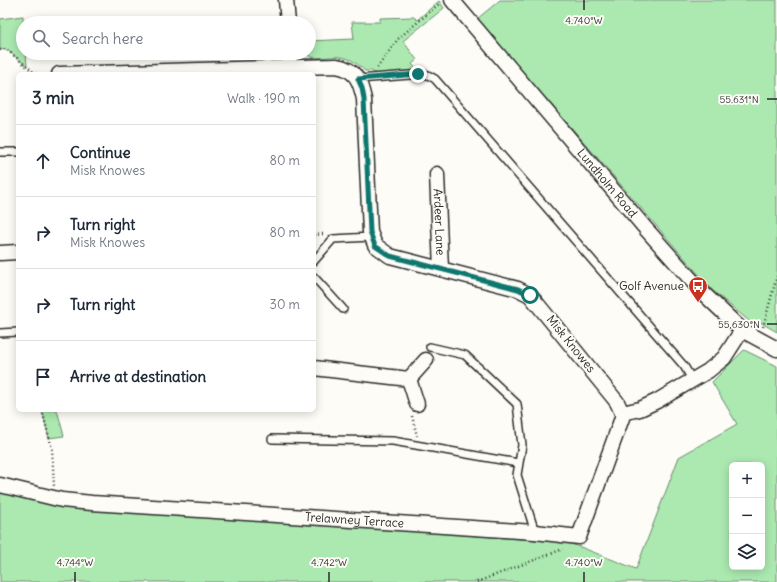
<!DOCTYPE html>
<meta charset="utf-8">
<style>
:root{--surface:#fff;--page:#f6f6f7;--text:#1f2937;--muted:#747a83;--line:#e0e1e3}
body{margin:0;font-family:Delius,sans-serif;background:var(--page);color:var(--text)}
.controls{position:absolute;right:12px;bottom:12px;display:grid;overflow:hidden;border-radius:6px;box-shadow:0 2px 10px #0003}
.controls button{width:36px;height:36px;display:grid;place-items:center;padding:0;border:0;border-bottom:1px solid var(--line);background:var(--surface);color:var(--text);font:20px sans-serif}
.stop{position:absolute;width:12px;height:12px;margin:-9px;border:3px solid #0f766e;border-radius:50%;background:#fff}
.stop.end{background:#0f766e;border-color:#fff;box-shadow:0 1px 4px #0008}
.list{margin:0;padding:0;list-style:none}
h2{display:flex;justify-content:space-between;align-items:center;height:52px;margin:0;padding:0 16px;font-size:17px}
h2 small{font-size:13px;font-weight:400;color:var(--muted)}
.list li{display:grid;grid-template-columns:26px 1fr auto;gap:12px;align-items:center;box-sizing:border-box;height:72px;padding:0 16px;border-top:1px solid var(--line)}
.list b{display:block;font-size:15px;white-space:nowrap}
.list p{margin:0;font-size:13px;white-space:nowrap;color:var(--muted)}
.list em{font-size:13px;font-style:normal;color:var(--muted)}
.icon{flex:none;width:22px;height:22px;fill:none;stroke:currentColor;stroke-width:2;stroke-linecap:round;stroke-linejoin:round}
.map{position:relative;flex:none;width:777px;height:582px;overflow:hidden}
.search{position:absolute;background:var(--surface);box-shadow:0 2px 10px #0003;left:16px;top:16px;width:300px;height:44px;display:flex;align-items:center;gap:10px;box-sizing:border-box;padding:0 14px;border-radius:22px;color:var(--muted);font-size:15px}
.panel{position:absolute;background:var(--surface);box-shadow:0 2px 10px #0003;left:16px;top:72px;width:300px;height:340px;border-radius:6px}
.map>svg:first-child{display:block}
</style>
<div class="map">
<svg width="777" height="582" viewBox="0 0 777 582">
<rect width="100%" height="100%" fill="#fdfcf7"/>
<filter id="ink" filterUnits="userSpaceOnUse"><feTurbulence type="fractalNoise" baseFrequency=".025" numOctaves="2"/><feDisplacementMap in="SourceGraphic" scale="8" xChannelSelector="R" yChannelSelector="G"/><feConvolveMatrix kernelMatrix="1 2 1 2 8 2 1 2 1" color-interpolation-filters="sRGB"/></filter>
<g filter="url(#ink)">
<path fill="#abe9b0" stroke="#6b8a6e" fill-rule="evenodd" d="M500 0H777V332L758 321 755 326 713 291 477 19Z
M439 1 444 8 403 41 417 60 412 64 417 70 377 74 371 71H365C359 65 351 58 341 57 329 55 315 62 304 53H309V41L354 39 352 22H380V18L414 17 417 20Z
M23 16V53H26L27 66 6 49 0 50V19Z
M744 350 777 366V582H0V492L61 507 565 542 583 548 636 569 679 457 737 424 712 382ZM732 465H762V567H732Z
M42 410H57L64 436 49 438Z"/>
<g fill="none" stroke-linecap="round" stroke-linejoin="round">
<defs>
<path id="service" d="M358 79 423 74 428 75 435 79 684 366 693 381
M0 152H18
M314 261 333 239 371 237
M314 277 343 309
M0 333 18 332
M430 347 465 355 517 404 522 445 517 475 535 532
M272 439 393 441 518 463"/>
<g id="minor">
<path d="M286 0 288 23"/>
<path id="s1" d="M452 0 646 229 704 294 742 330 777 349"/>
<path d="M289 53 290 68"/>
<path id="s2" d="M437 174 441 269"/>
<path d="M0 253 18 252"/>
<path d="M314 368 409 379 426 360"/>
<path d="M409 379 417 404"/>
<path d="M622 413 640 409 657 401 708 371 724 358 742 330"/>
<path id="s3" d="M0 485 62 500 92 503 535 532 579 537 622 418V413L617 402 530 295 518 289 390 256 375 245 370 232 364 99C360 81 356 69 336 66L59 74"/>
</g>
</defs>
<use href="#service" stroke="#2b2b2b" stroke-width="10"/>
<use href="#minor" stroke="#2b2b2b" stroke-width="17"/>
<path stroke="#2b2b2b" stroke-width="2.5" stroke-dasharray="1 3" stroke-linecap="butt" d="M0 50 6 49 36 74
M377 68 398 39 440 3
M314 235 323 234
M763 327 777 276
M42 410 52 449 54 486
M412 416 417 436
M477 582 563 549"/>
<use href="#service" stroke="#fdfcf7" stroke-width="7"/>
<use href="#minor" stroke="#fdfcf7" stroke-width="14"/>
</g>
</g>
<g fill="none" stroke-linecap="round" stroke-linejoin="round" filter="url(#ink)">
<path stroke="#0f766e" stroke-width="5" d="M418 74 358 79 362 88 364 99 370 232 375 246 390 256 518 289 530 295"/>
</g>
<path fill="none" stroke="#2b2b2b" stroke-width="1.5" d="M584 0V10M767 99H777M767 324H777M75 572V582M329 572V582M584 572V582"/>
<defs>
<symbol id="bus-pin" viewBox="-11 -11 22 30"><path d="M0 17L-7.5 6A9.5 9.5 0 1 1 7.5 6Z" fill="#c8321e" stroke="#fdfcf7"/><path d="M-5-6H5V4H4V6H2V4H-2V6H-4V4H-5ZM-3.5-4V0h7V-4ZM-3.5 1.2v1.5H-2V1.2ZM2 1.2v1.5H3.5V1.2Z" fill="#fff"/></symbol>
</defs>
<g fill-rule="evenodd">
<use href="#bus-pin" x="687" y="275" width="22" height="30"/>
</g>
<g text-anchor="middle" stroke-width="4" stroke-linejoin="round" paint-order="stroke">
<g font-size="12" fill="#2b2b2b" stroke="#fdfcf7">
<text dy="4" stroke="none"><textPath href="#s1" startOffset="240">Lundholm Road</textPath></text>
<text dy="4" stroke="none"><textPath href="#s2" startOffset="48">Ardeer Lane</textPath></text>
<text transform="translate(571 344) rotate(51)" y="4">Misk Knowes</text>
<text dy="4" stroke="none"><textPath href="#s3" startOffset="357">Trelawney Terrace</textPath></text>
</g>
<g font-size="12" fill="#2b2b2b" stroke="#fdfcf7" text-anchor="end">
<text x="684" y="290">Golf Avenue</text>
</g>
</g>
<g font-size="10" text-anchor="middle" fill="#2b2b2b" stroke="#fdfcf7" stroke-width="4" stroke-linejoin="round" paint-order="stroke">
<text x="584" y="24">4.740°W</text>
<text x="739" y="103">55.631°N</text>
<text x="739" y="328">55.630°N</text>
<text x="75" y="566">4.744°W</text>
<text x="329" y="566">4.742°W</text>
<text x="584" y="566">4.740°W</text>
</g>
</svg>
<div class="controls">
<button>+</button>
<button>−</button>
<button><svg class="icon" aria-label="layers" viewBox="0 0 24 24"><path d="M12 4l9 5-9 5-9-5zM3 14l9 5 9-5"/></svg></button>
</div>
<div class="stop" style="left:530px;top:295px"></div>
<div class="stop end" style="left:418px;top:74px"></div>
<div class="search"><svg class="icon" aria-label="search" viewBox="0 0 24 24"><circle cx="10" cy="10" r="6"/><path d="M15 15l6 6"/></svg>Search here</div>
<section class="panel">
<h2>3 min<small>Walk · 190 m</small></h2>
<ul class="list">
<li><svg class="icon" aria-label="ahead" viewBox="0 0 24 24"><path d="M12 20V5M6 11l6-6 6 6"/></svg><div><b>Continue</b><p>Misk Knowes</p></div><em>80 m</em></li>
<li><svg class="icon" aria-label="right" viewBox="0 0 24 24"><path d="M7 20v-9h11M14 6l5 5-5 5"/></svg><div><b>Turn right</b><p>Misk Knowes</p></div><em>80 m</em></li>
<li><svg class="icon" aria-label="right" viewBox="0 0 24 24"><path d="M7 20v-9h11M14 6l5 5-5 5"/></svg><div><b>Turn right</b></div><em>30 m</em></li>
<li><svg class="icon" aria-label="arrive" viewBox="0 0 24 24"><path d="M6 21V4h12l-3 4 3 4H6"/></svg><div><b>Arrive at destination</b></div></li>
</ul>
</section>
</div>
